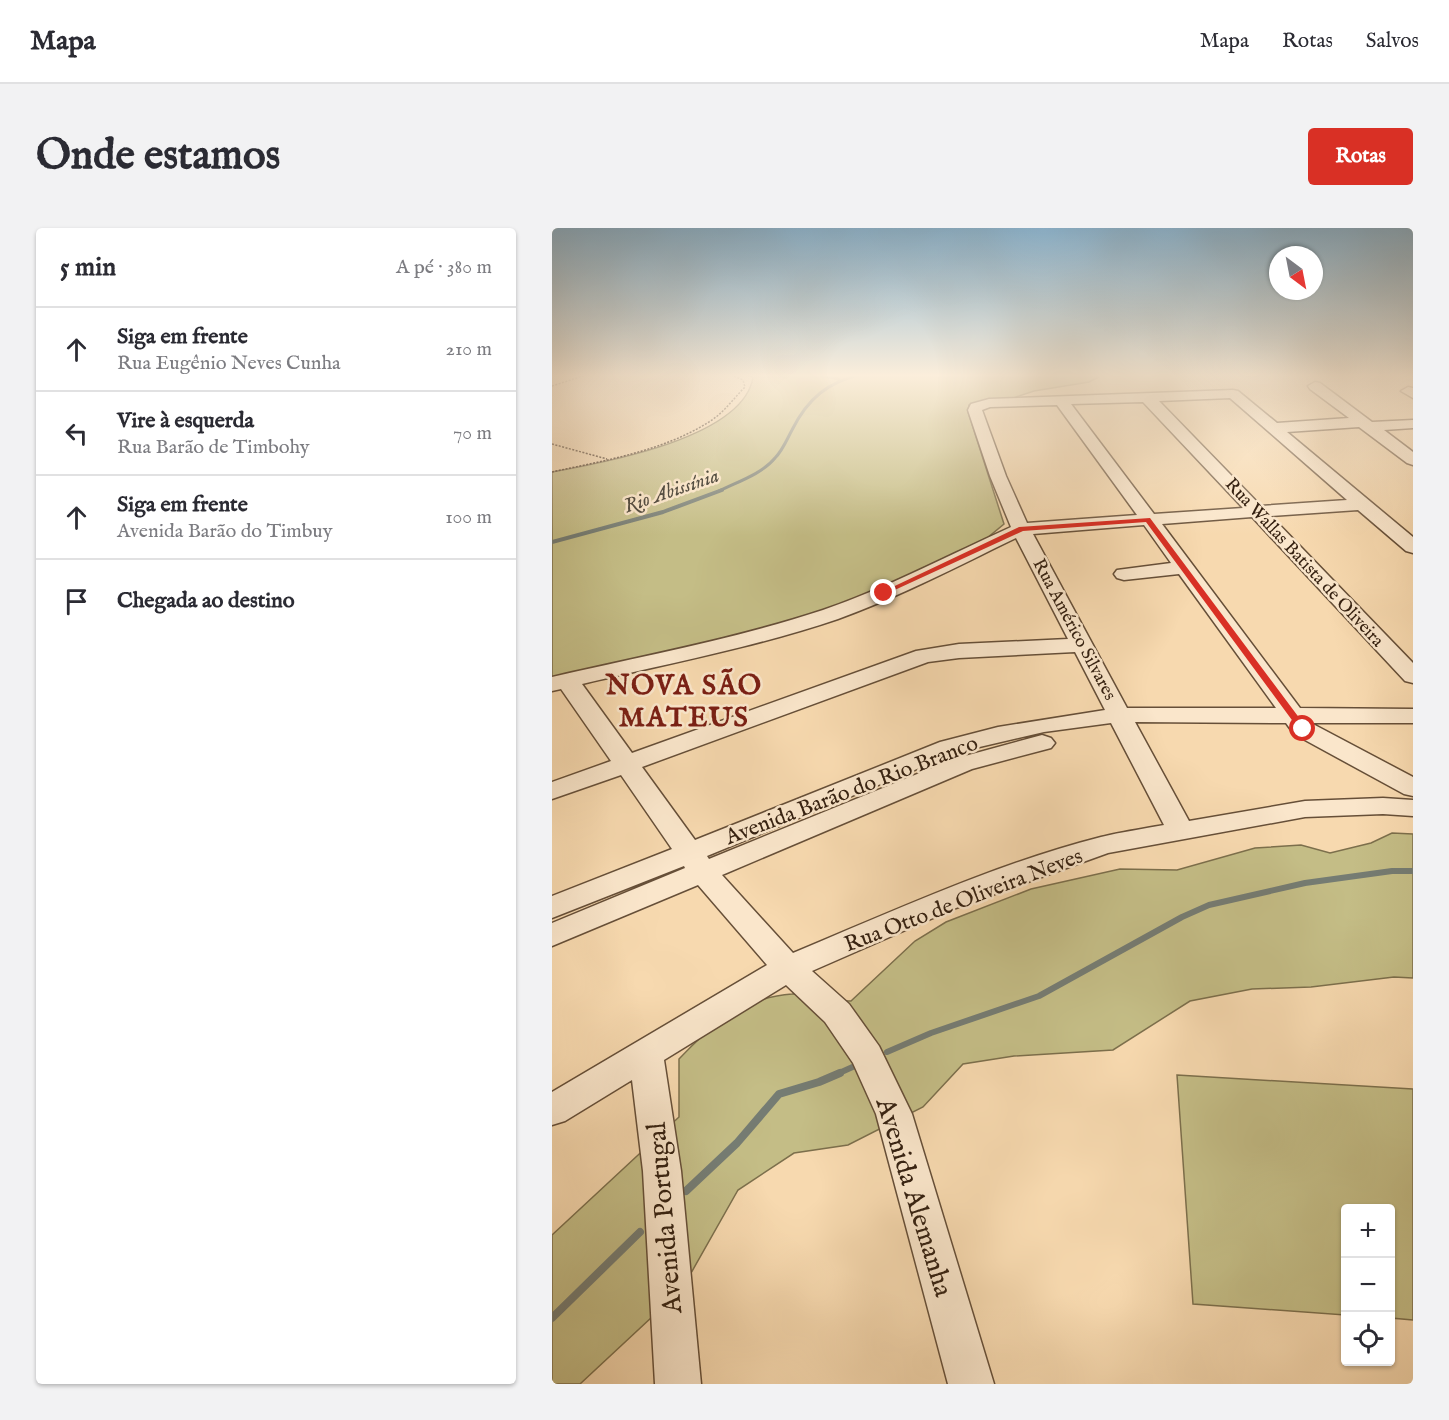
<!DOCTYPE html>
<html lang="pt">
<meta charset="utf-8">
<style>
:root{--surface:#fff;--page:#f2f2f3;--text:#2b2b33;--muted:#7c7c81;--line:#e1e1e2;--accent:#d93025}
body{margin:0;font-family:"IM FELL English",serif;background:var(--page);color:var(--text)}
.controls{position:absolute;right:18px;bottom:18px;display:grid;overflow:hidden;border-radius:6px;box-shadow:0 2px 4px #0004}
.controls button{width:54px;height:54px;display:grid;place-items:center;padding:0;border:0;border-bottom:2px solid var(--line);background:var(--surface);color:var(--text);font:30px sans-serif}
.compass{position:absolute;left:717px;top:18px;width:54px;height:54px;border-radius:50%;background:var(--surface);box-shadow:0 2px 4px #0004;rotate:148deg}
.stop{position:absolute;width:18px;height:18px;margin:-14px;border:4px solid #d93025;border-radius:50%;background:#fff}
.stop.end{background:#d93025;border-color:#fff;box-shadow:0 2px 6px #0008}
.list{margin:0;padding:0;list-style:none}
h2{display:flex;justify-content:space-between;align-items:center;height:78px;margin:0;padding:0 24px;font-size:26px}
h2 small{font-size:20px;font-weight:400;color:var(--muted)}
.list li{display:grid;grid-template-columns:39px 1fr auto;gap:18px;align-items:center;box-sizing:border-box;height:84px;padding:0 24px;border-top:2px solid var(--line)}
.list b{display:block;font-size:22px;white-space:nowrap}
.list p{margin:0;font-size:20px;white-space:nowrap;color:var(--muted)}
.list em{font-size:20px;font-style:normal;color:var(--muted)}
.icon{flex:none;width:33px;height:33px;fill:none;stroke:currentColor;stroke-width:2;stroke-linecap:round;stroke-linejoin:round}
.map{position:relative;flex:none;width:861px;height:1156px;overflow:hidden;border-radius:6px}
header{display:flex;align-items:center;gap:36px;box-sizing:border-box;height:84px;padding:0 30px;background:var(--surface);border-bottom:2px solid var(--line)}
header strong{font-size:28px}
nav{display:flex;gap:33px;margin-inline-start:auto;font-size:21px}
.intro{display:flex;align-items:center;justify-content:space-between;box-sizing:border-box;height:144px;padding:0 36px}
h1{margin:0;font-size:42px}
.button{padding:15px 27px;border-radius:6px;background:var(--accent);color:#fff;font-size:21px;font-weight:700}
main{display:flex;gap:36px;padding:0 36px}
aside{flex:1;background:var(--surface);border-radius:6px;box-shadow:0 2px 4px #0004}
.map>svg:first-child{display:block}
</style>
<header>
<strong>Mapa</strong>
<nav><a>Mapa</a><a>Rotas</a><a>Salvos</a></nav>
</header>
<div class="intro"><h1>Onde estamos</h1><a class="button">Rotas</a></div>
<main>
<aside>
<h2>5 min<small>A pé · 380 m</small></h2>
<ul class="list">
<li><svg class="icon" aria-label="ahead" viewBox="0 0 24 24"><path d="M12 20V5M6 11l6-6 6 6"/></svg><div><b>Siga em frente</b><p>Rua Eugênio Neves Cunha</p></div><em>210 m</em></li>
<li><svg class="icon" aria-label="left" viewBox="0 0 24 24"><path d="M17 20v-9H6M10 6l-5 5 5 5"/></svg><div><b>Vire à esquerda</b><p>Rua Barão de Timbohy</p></div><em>70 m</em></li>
<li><svg class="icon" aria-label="ahead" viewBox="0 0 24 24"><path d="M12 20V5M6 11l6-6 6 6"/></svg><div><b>Siga em frente</b><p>Avenida Barão do Timbuy</p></div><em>100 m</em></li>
<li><svg class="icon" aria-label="arrive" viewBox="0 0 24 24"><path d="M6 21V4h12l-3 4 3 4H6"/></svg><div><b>Chegada ao destino</b></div></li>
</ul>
</aside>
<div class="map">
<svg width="861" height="1156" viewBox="0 0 861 1156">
<rect width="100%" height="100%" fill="#f7d9af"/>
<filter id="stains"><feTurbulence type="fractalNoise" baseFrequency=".00333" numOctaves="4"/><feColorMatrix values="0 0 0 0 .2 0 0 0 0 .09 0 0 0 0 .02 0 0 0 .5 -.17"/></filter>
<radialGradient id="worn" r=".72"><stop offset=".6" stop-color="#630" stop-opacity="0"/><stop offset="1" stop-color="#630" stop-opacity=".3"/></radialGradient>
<path fill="#c4bd86" stroke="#7c6f4c" stroke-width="1.5" d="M189 146H547V149L537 154 482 163 455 172 417 177 416 184 452 296 435 310 340 355 247 393 0 451V244C50 235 192 210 201 149Z
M840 605 861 606V750L842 749 759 759 700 761 638 773 561 822 462 828 411 836 371 879 296 917 242 925 186 962 130 1061 28 1156H0V1007L127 889V831C158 798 192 769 240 766 247 765 254 770 262 771 273 773 287 772 299 773L363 713 394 694 479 661 568 641 625 642 703 620 749 617 778 625 819 615Z
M625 847 861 861V1092L839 1090 838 980H794L793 1087 641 1076Z"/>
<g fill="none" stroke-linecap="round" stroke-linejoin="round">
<path stroke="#757c73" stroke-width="3" d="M263 146 287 151
M167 263C185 254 210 246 223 230 231 222 235 211 240 202 256 170 276 154 310 146"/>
<path stroke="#757c73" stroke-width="4" d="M0 314 111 284 170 262"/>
<path stroke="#757c73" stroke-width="6" d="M335 824 379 805 487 768 630 689 657 677 753 655 840 643H861
M285 846 305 837"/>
<path stroke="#757c73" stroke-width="8" d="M134 963 185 915 227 866 267 854 288 845
M0 1090 88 1004"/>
<defs>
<path id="minor" d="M763 154 768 155 820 194 861 192V200L832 202 861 224V237L855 235 807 199 735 204 861 309V325L854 323 806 282 719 288 861 435V455L853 453 700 289 610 296 748 480 861 481V495H759L861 549V568L852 566 742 506 734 495 583 494 637 593 753 573 831 570 861 572V588L831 586 753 589 556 625 404 680 260 743 297 776 327 818 360 886 442 1156H396L324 886 301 835 273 794 234 757 112 832 129 943 149 1156H103L91 943 80 852 13 893 0 897V864L215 737 146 657 0 718V695L133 640 132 638 0 690V668L120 621 69 547 0 571V554L59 533 9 461 0 463V449C90 428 183 411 271 382 335 360 397 327 459 299L438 248 416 182 419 176 437 171 681 162 686 163 725 195 797 190 758 161 756 158ZM678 170 795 272 709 278 607 173ZM591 174 691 280 602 286 519 176ZM505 177 585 287 475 295 454 248 430 182 438 179ZM592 297 619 335 565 342 562 346 565 350 572 352 627 346 724 480H575L481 306ZM464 310 516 411 407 416 364 423 80 525 30 456C115 436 203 419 286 391 347 369 406 338 464 310ZM523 424 553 482 446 499 388 514 143 612 90 539 376 434 407 430ZM559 495 612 597C591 601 569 604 549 609 443 636 342 683 241 725L170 647 420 541 499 520 503 515 499 510 490 507 402 531 157 631 155 628 406 524 492 504Z
M856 159 861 160V170L849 163Z"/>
</defs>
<use href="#minor" stroke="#664f38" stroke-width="3"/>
<path stroke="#352111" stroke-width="1.5" stroke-dasharray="2 1.5" stroke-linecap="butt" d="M0 158 37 146
M0 216 55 231
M0 244C54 232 113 223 160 192 173 183 182 170 193 159L191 152 177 146"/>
<use href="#minor" fill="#fae6cb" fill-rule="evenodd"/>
</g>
<linearGradient id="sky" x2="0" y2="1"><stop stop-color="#8bb6d3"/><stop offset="0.48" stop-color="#fbeedb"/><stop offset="1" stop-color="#fbeedb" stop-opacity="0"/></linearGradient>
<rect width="861" height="307" fill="url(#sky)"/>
<path fill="#d93025" d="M598 290 754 499V503H748L594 294 471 303 334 366 328 365 467 299Z"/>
<g text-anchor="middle" stroke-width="5" stroke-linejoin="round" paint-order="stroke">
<g font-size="18" fill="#352111" stroke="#fae6cb">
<text transform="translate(753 334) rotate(47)" y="6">Rua Wallas Batista de Oliveira</text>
<text transform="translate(523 401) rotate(62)" y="6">Rua Américo Silvares</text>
</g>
<g font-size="20" font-style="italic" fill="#554e42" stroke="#fae6cb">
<text transform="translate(119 262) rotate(-19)" y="7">Rio Abissínia</text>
</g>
<g font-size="22" fill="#352111" stroke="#fae6cb">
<text transform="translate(299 561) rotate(-21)" y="8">Avenida Barão do Rio Branco</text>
<text transform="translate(411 671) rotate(-21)" y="8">Rua Otto de Oliveira Neves</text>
</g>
<g font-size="27" fill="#352111" stroke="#fae6cb">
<text transform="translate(363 969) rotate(73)" y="9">Avenida Alemanha</text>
<text transform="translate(112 990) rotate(-95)" y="9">Avenida Portugal</text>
</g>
<g font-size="28" font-weight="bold" letter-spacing="1.5" fill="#7a1f14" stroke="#fae6cb">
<text x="132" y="466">NOVA SÃO<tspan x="132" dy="32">MATEUS</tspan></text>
</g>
</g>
<rect width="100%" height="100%" filter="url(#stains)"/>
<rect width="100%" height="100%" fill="url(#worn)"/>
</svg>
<div class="controls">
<button>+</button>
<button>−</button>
<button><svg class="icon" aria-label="locate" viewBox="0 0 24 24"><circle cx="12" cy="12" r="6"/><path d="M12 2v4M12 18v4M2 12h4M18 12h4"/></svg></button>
</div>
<svg class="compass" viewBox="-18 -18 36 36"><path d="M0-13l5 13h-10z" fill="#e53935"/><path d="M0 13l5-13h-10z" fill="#7c7c81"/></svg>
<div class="stop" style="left:751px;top:501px"></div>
<div class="stop end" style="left:332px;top:365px"></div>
</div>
</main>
